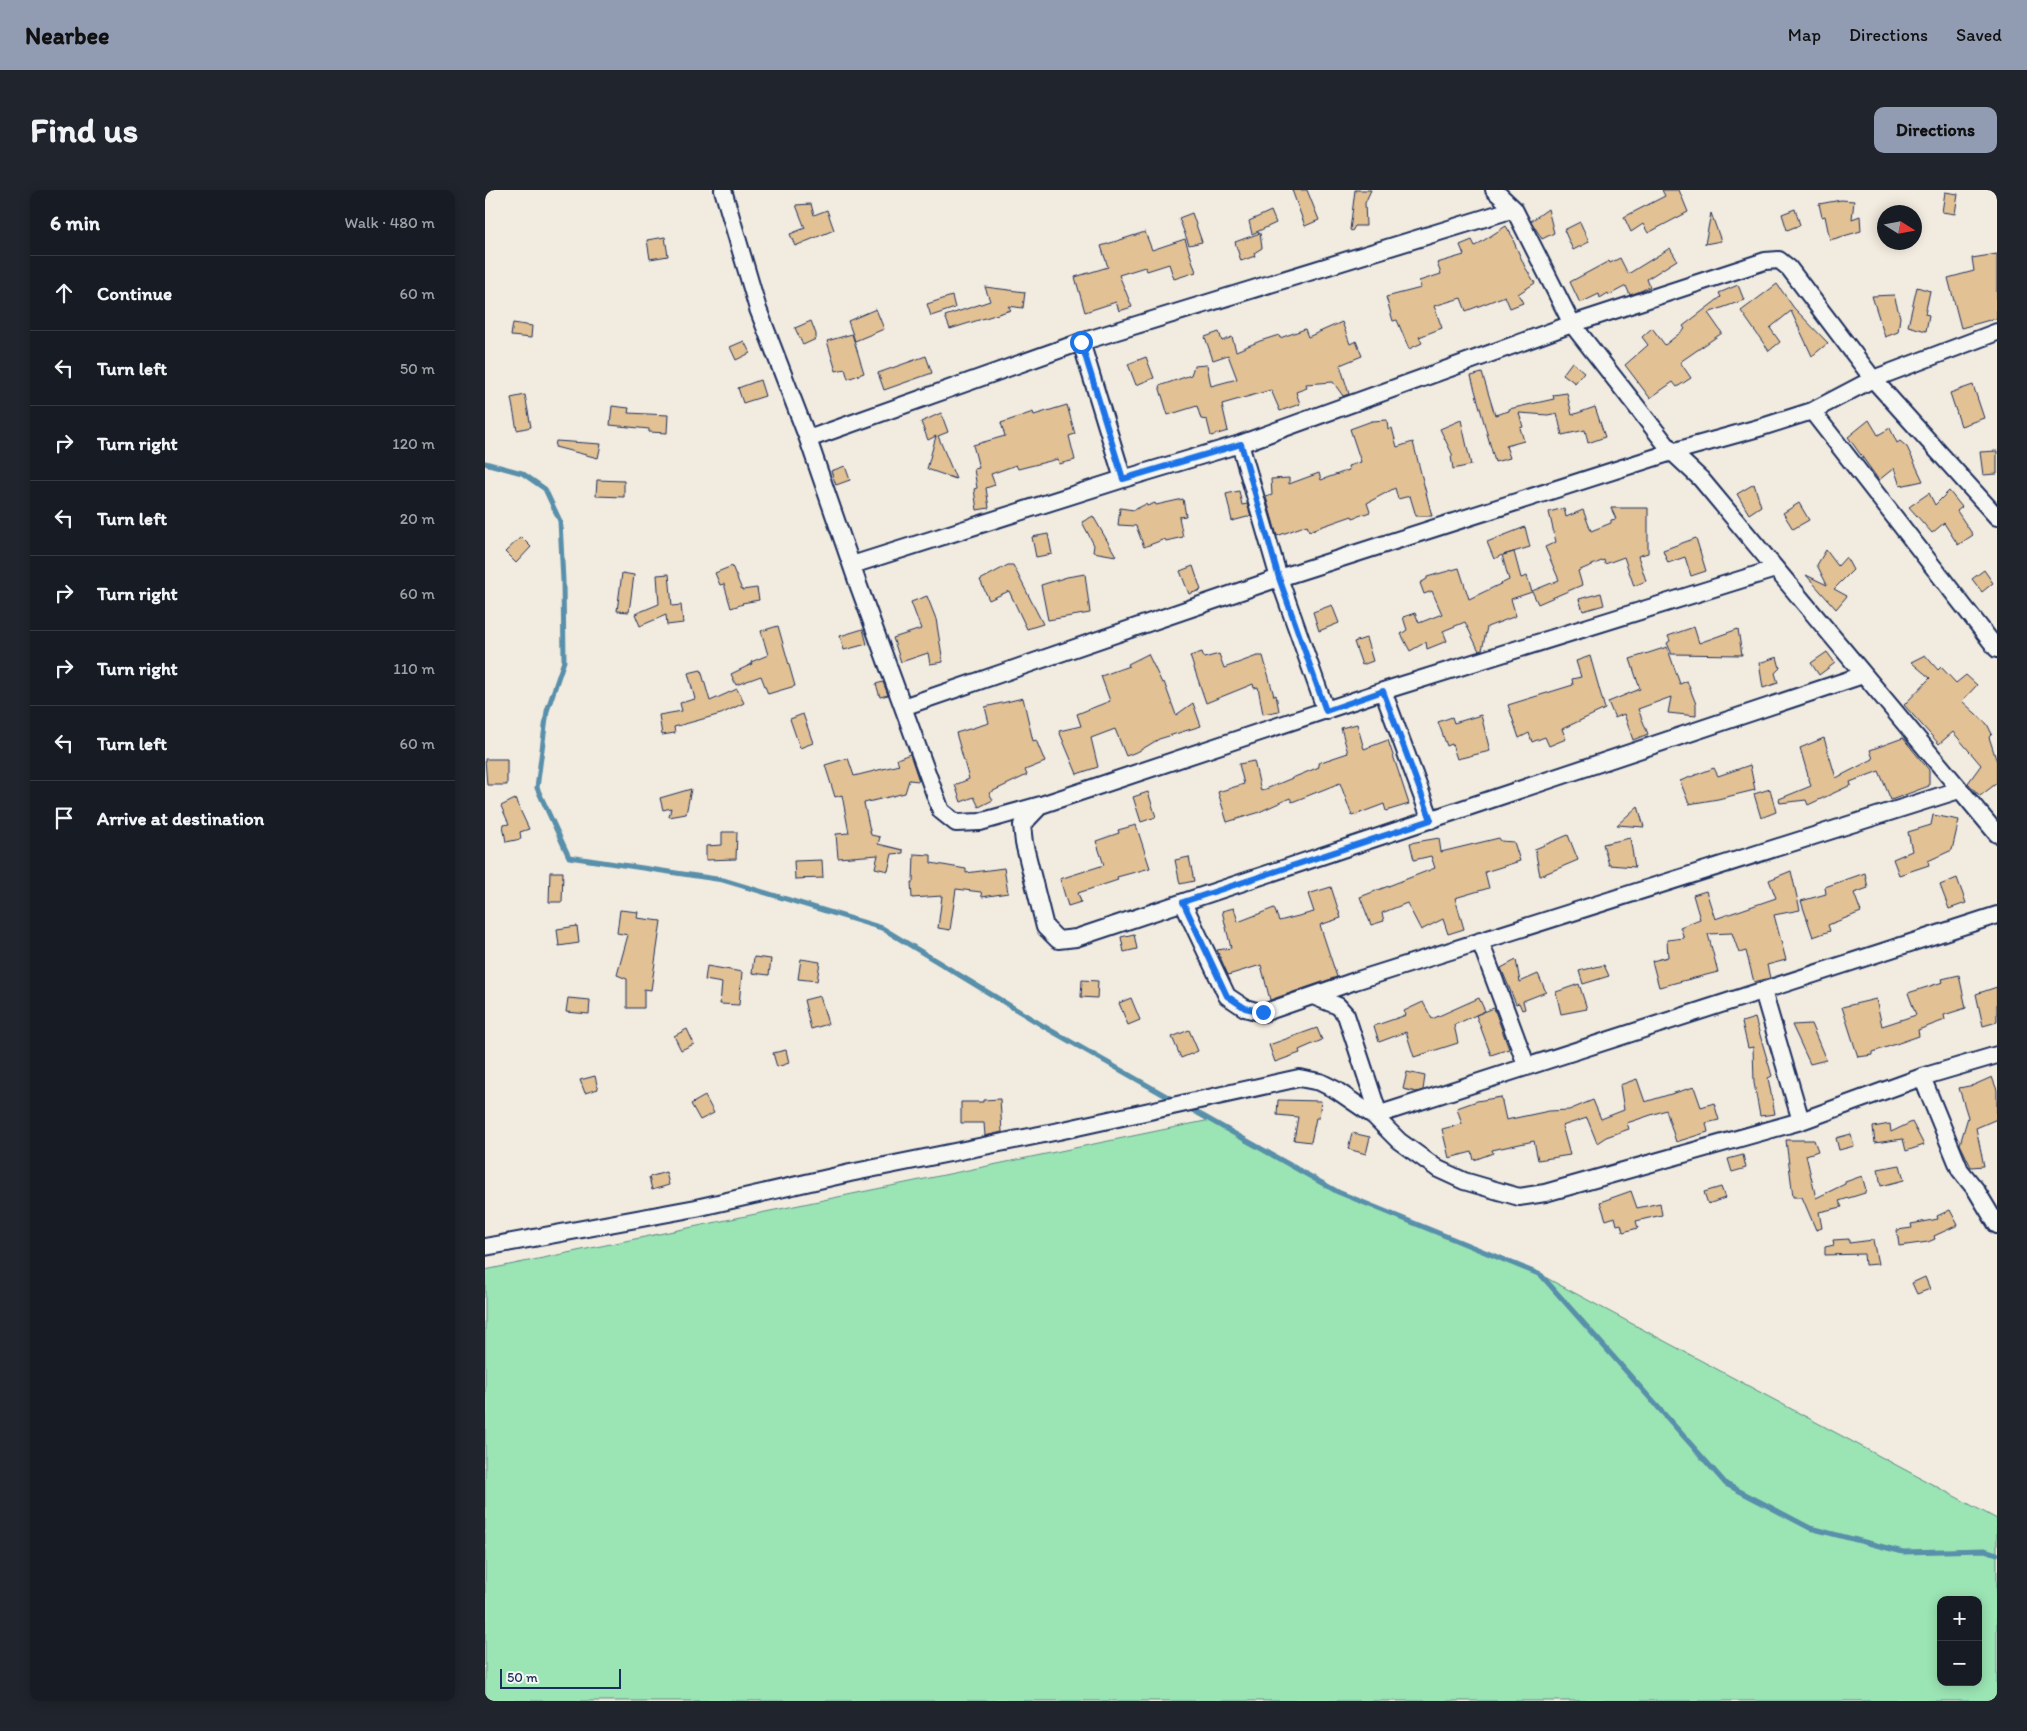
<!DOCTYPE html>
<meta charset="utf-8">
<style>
:root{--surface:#171b24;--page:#20242c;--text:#f1f3f6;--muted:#9ea1a6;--line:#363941;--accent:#919bb2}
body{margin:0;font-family:Itim,sans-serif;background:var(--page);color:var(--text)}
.controls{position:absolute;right:15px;bottom:15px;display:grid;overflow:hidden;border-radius:10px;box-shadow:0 2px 12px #0003}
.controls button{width:45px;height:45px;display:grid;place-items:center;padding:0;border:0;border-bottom:1px solid var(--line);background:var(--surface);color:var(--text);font:25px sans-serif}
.compass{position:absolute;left:1392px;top:15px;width:45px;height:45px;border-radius:50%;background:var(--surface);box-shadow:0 2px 12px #0003;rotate:101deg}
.scale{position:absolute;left:15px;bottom:12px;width:121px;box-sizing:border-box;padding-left:5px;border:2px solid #1b2f5e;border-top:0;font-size:14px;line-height:18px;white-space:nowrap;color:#1b2f5e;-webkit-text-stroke:4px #f6f6f2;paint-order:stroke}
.stop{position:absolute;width:15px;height:15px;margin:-11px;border:4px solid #1a73e8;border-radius:50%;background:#fff}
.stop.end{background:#1a73e8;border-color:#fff;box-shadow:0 1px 5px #0008}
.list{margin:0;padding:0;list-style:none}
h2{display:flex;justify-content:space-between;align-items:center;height:65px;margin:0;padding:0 20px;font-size:21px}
h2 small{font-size:16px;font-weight:400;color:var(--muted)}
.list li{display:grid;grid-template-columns:32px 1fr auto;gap:15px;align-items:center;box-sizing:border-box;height:75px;padding:0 20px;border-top:1px solid var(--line)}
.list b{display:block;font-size:19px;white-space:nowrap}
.list em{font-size:16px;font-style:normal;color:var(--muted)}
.icon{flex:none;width:28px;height:28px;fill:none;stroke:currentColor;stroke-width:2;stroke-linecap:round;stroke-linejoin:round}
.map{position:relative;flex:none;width:1512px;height:1511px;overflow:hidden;border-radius:10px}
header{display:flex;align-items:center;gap:30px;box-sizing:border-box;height:70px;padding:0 25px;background:var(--accent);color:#111}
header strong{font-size:24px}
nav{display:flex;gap:28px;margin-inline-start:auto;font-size:18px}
.intro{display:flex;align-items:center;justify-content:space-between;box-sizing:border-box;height:120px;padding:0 30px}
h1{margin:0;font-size:35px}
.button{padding:12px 22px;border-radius:10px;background:var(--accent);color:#111;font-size:18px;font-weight:700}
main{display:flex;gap:30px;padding:0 30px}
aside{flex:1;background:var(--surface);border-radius:10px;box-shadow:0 2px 12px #0003}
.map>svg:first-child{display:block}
</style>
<header>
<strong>Nearbee</strong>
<nav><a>Map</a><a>Directions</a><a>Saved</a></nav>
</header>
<div class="intro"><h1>Find us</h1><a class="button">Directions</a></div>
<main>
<aside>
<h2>6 min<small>Walk · 480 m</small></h2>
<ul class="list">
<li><svg class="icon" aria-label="ahead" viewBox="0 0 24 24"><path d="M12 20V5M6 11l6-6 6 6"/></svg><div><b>Continue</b></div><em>60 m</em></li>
<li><svg class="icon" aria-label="left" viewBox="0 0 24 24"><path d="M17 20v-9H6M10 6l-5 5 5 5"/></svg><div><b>Turn left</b></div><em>50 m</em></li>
<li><svg class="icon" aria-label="right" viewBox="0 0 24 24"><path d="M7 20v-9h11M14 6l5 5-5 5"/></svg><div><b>Turn right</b></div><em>120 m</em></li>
<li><svg class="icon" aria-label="left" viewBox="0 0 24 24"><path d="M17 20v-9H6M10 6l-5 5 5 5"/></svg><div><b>Turn left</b></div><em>20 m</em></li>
<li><svg class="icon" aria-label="right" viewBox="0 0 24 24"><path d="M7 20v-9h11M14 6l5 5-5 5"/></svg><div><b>Turn right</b></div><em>60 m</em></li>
<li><svg class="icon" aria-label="right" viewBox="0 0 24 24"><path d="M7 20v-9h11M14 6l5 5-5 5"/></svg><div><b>Turn right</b></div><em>110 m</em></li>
<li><svg class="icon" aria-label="left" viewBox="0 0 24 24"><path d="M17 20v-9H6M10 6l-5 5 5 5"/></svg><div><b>Turn left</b></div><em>60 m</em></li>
<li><svg class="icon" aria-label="arrive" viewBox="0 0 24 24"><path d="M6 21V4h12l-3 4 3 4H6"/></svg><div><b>Arrive at destination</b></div></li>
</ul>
</aside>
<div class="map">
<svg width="1512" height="1511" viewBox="0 0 1512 1511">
<rect width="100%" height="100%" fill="#f2ebdf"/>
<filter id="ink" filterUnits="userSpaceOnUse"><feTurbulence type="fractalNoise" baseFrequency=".02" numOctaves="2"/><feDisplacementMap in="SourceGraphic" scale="10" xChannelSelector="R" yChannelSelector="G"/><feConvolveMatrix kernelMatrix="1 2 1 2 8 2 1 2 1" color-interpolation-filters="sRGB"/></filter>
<g filter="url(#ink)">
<path fill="#9be4b3" stroke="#5b8a88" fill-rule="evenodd" d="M725 930 853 1002 1056 1085 1512 1329V1511H0V1080ZM1456 1410H1493V1492H1456Z"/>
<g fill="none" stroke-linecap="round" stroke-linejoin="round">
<path stroke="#588faa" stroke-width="5" d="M0 273 37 283 60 299 75 331 78 391 79 471 62 521 52 598 84 667 238 690 397 738 565 840 690 911
M702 917 853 1002 1056 1085 1241 1294 1325 1338 1418 1362 1500 1360 1512 1364"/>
</g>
<path fill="#e2c194" stroke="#1b2f5e" d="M807 0H822L834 30 820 36Z
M870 0H886L880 13 881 36H870L867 41 865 40Z
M1177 0H1194L1203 22 1163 43 1158 34 1146 42 1139 27 1180 6Z
M1460 2 1473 4 1470 24 1457 22Z
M1356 10 1369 11 1367 29 1375 26 1376 41 1345 50 1340 26 1337 27 1334 14Z
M326 14 329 25 342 20 349 40 310 56 305 44 320 38 311 15Z
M1063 19 1069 43 1057 49 1046 31Z
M1310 19 1315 35 1302 40 1297 24Z
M786 21 791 33 767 44 764 31Z
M707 23 717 52 704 55 694 28Z
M1226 23 1236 51 1220 54Z
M1095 32 1104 52 1088 60 1079 40Z
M1021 36 1029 49 1028 50 1040 77 1050 93 1033 104 1038 113 1025 118 1020 106 981 121 976 108 949 116 957 138 934 147 937 153 924 159 912 130 908 131 901 107 936 98 934 91 956 84 952 73 979 65 975 55 987 50 990 56Z
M660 42 667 60 700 49 711 82 689 89 684 74 662 81 660 77 634 85 647 117 634 121 631 112 600 122 590 87 623 77 616 56Z
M775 43 777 58 769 63 770 66 756 71 750 52Z
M180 47 183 66 165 69 162 50Z
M1185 58 1192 70 1162 89 1165 97 1153 102 1145 105 1141 96 1124 105 1123 103 1115 108 1114 104 1095 113 1085 92 1124 71 1125 73 1135 68 1143 84Z
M1512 64V128L1476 138 1463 88 1489 81 1487 68Z
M1292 94 1309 118 1343 153 1327 166 1306 121 1285 138 1295 152 1284 161 1256 121Z
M1253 95 1259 110 1223 123 1237 143 1195 172 1206 188 1192 197 1188 192 1165 208 1140 175 1163 155 1157 147 1167 138 1180 155 1200 139 1198 136 1236 107 1234 103Z
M500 97 540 102 538 118 523 116 526 120 465 139 460 126 505 111Z
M1432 97 1445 101 1440 124 1444 125 1441 141 1423 136Z
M1409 105 1415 127 1413 142 1400 147 1387 106Z
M467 106 470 118 446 126 442 114Z
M391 119 399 139 370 151 363 131Z
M326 131 331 144V149L318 155 310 138Z
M857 132 865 154 871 151 877 166 855 175 864 204 858 206 848 192 821 194 822 198 811 202 815 214 795 221 786 200 737 214 743 241 726 246 722 230 716 229 712 216 683 225 674 196 706 185 709 176 722 175 726 196 752 189 743 165 728 170 720 147 734 142 737 151 747 147 751 161 775 151 794 145 795 148 820 139 823 147Z
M28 133 47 136 46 148 26 146Z
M367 144 379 183 363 189 360 179 351 181 342 151Z
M259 151 265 163 251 170 245 157Z
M441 166 447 183 399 200 393 183Z
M661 167 669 188 651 195 643 174Z
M1087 172 1099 182 1090 193 1078 184Z
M997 183 1010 225 1024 221V219L1069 209 1068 205 1082 203 1087 225 1110 217 1120 247 1103 253 1100 240 1077 245 1072 223 1063 225 1034 223 1038 237 1035 238 1039 251 1021 256 1025 268 1010 272 986 186Z
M275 190 280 206 258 213 253 198Z
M1488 195 1499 228 1476 236 1465 203Z
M40 205 46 237 32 240 26 208Z
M582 215 590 244 584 246 590 270 574 274 573 269 533 279 531 275 506 284 510 295 501 298 504 318 492 320 489 299 492 298 489 279 494 278 488 255 520 246 516 233 548 222 549 225Z
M127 216 144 218 143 223 183 225 182 243 164 242V239L125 235Z
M456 223 463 242 453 246 471 289 442 279 451 246 443 250 436 232Z
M902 230 903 240 907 238 912 257 928 252 947 326H931L925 306 913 309 910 298 882 313 885 322 868 328 867 326 824 341 822 335 792 346 781 307 787 305 786 289 804 288V294L834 283 836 290 864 280 863 276 876 272 865 239 887 231Z
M976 230 986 275 968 279 966 266H968L955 239Z
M1384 230 1393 245 1405 238 1412 253 1415 251 1422 257 1438 291 1415 296 1409 278 1394 290 1393 289 1363 247Z
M71 251 116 254 113 268 70 257Z
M1512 261V284L1498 285 1495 262Z
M360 276 365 290 351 295 346 281Z
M112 290 139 291V307L111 306Z
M1269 294 1276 316 1264 324 1252 304Z
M754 301 757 315 762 314 766 326 747 331 741 304Z
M1464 301 1477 317 1472 321 1488 345 1473 355 1459 333 1447 343 1424 317 1444 303 1450 315Z
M698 309 701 326 694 327 698 347 681 351 680 349 659 357 651 336 633 335 635 318 649 320 661 314 662 316 670 313 671 315Z
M1314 313 1324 330 1308 339 1298 323Z
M1079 318 1081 327 1098 320 1106 341 1126 333V330L1131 329 1126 318H1163V363L1153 366 1161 391 1149 396 1139 367 1120 374 1119 370 1093 381 1097 395 1053 414 1047 401 1074 390 1060 357 1071 352 1064 322Z
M608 326 631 366 608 362 609 355 597 332Z
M1040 337 1045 357 1018 365 1029 362 1036 388 1042 386 1047 402 1026 409 1031 426 1002 437 997 460 994 461 980 432 958 441 962 451 942 459 941 452 925 461 916 444 922 440 918 427 930 423 934 433 957 424 947 401 939 404 935 393 942 389V387L974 378 984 409 1024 390 1017 365 1009 369 1002 352Z
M563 344 567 364 551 367 547 347Z
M36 347 46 357 31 373 20 362Z
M1211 348 1221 381 1206 386 1200 367 1183 373 1178 360Z
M1341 360 1353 376 1361 367 1368 380 1349 399 1362 406 1351 419 1321 385 1342 395 1332 375Z
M523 375H528L558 434 542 439 524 401 504 410 495 390Z
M247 376 257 400 272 398 274 410 257 413 258 414 246 418 239 394 235 395 230 383Z
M708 376 716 400 704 404 695 381Z
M1499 380 1508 393 1497 402 1487 389Z
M137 383 149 385 144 422 132 421Z
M184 384 187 416 196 415 198 433 182 435 181 425 155 436 150 424 174 414 172 385Z
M600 384 605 423 563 430 556 395 582 387Z
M1116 403 1119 415 1098 421 1094 409Z
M442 406 451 429 458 472 445 474 443 463 416 472 408 448 436 439 426 412Z
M847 415 854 433 834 441 828 422Z
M293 436 310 496 283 504 276 486 251 495 246 484 267 474 266 472 283 465 276 441Z
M1209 437 1214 453 1253 439 1257 465 1186 464V462L1182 453 1185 451 1183 446Z
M378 439 382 454 359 460 355 446Z
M881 448 888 471 877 475 869 452Z
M1182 457 1195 494 1202 491 1211 514V526L1183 523 1186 507 1153 519 1163 544 1148 550 1139 524 1130 528 1123 512 1155 499 1145 469Z
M717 462 719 468 734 464 739 478 772 466H778L789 506 791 505 794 521 778 524 773 497 769 498 768 494 721 513 705 466Z
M1342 462 1350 473 1334 485 1326 473Z
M663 464 677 493 679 492 691 525 708 513 716 536 674 549 654 561 641 566 630 539 606 548 613 577 592 584 574 541 596 536 592 524 625 511 616 486 644 476 643 474Z
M1440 465 1453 480 1456 477 1471 493 1481 485 1492 495 1477 511 1502 534 1507 544 1504 547 1512 572V593L1495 606 1483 593 1496 575 1468 542 1454 554 1419 515 1445 488 1426 472Z
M1105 466 1120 519 1077 539 1081 549 1064 556 1060 547 1047 552 1044 543 1034 548 1023 515 1088 495 1087 489 1096 487 1091 471Z
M1292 467 1295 478 1290 483 1293 493 1278 498 1274 473Z
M216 480 225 511 252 499 259 513 236 524 189 537 190 543 177 545 174 525 197 521 195 513 210 509 203 483Z
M398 492 403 505 395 507 391 494Z
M538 508 548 551 551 550 560 572 540 580 542 585 504 603 508 610 494 617 489 607 476 612 470 595 484 589 471 543 504 533 500 517Z
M318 524 328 553 315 558 305 529Z
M996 525 1005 561 972 569 967 554 962 556 953 532 967 527 969 533Z
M872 534 879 559 903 550 924 614 901 621 899 614 867 626 855 593 807 612 805 608 772 623 742 632 733 602 759 594 754 574 769 571 776 601 834 577 833 573 863 563 856 538Z
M1339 548 1351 588 1388 569 1385 560 1418 548 1444 580V596L1406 610 1394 581 1365 592 1366 595 1323 615 1321 610 1295 613 1294 609 1326 596 1315 558Z
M425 564 434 591 424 590 420 603 379 613 386 645 395 647 393 654 418 660V663L407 664 403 681 390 678 393 665 353 668 351 644 364 643 357 605 350 607 340 575 363 568 369 586 414 575 412 569Z
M0 569H22V595H2Z
M1265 575 1270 600 1233 609 1204 614 1195 591 1229 578 1233 586Z
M206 599 201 624 184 627 186 618 178 620 175 608Z
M1285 599 1291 622 1276 628 1269 604Z
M663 602 671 627 656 632 648 607Z
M30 609 44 639 35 642 36 649 21 652 18 635 24 634 16 616Z
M1153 616 1159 637 1132 635Z
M1448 625 1474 630 1467 660 1443 671 1444 675 1414 685 1408 669 1427 661 1423 642 1446 635Z
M651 635 665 678 632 687 633 690 593 703 596 712 583 716 575 689 619 675 611 651 634 643 633 640Z
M237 642H252L251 669 221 670V656L237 655Z
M1083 645 1093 670 1055 686 1050 659Z
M954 648 956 662 1014 648 1016 651 1029 652 1035 671 1000 682 1004 698 970 708 979 739 963 744 958 729 936 740 922 713 897 723 899 731 886 735 875 707 950 678 946 666 929 670 925 653Z
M1145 648 1150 677 1124 675 1118 654Z
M429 664 446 665V673L481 679V683L519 678 523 703 497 707 496 702 471 699 465 740 453 738 457 706 427 708 426 692H428Z
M704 667 709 691 695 694 690 670Z
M337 670 338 688 310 689 309 671Z
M1306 681 1315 720 1289 725 1301 770 1282 775 1285 788 1269 792 1261 761 1254 763 1247 743 1223 744 1233 782 1174 797 1167 771 1183 767 1182 750 1199 748 1195 737 1215 729 1208 705 1221 701 1230 729 1291 708 1284 690Z
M65 682H78L77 712H64Z
M1380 683 1383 698 1369 703 1376 722 1343 735 1345 741 1328 747 1316 711 1341 704 1340 697Z
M1472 688 1481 713 1464 719 1455 695Z
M846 697 856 728 835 735 852 787 785 810 776 775 743 785 732 760 746 758 737 721 749 718 753 732 789 718 794 731 829 722 823 704Z
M135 720 153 722 152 728 176 731 166 800 159 799V818H142V789L132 785 143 745 132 743Z
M92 736 94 753 74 756 72 739Z
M649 744 652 759 639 762 636 747Z
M269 767 286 769 284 785 267 783Z
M316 769 335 772 332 791 313 789Z
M1031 770 1035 792 1053 784 1061 802 1038 811 1040 819 1037 820 1034 813 1031 814 1016 778Z
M1119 775 1124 786 1098 794 1094 781Z
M222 776 257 782 254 815 235 814 237 793 220 790Z
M1474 785 1481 818 1459 825 1460 830 1433 840 1434 846 1388 862V865L1373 867 1357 817 1391 809 1397 836 1431 825 1423 803 1458 792 1457 789Z
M597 790 613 791 612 808 596 807Z
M1094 794 1102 819 1076 824 1071 802Z
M1512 797V832L1498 836 1491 804Z
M335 806 343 834 326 839 319 810Z
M83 808 105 810 104 824 81 822Z
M646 808 655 830 643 835 634 813Z
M994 808 1000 821 969 835 973 853 929 867 921 842 894 852 889 836 921 825 919 821 938 812 947 829Z
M1009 818 1024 859 1006 865 991 825Z
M1270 828 1287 886 1283 888 1290 924 1275 926 1269 893 1268 857 1263 858 1257 832Z
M1326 834 1341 870 1325 874 1307 835Z
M832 838 837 850 814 860 815 863 790 872 784 855Z
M202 839 209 854 196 860 189 846Z
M704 840 713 861 696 868 687 847Z
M301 860 304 873 292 877 288 863Z
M922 882 940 886 938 900 931 902 918 899Z
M110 886 113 899 100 903 95 890Z
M1507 887 1512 900V929L1491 938 1499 976 1486 977 1475 954 1483 927 1474 898 1489 895Z
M1152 889 1160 912 1209 897 1216 917 1229 913 1234 930 1221 933 1223 942 1191 952 1181 920 1142 933 1144 939 1121 947 1112 953 1102 928 1077 936 1085 965 1053 970 1049 951 1007 960 1008 963 989 970 987 962 964 968 957 939 977 934 972 918 992 911 1016 907 1021 930 1064 921 1084 920 1108 910 1116 929 1139 920 1135 895Z
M220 906 229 923 215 930 206 914Z
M515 909 517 942 500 946 499 933H476V912H498V910Z
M793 910 836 911 834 928H831L826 952 809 950 813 927 792 925Z
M1427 932 1439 955 1421 961 1418 949 1390 953 1388 937 1405 934 1406 942Z
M867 943 885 947 881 964 863 959Z
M1366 944 1369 956 1354 960 1351 948Z
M1301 950H1329L1333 961 1321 965 1331 1008 1360 994V992L1377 986 1381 1000 1380 1001V1003L1354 1011 1357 1017 1334 1022 1337 1038 1331 1040 1317 1007H1308Z
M1258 965 1261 978 1247 982 1243 969Z
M1415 975 1419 990 1396 996 1393 979Z
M181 982 184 995 167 1000 164 987Z
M1236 997 1240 1008 1223 1014 1219 1002Z
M1146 1001 1152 1018 1175 1013 1177 1025 1151 1031 1153 1038 1138 1042 1136 1034 1132 1035 1130 1027 1121 1030 1115 1012Z
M1465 1020 1473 1035 1449 1046 1450 1049 1443 1052 1414 1056 1412 1040 1427 1038 1426 1034 1453 1029 1452 1026Z
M1364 1049V1053L1388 1050 1393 1074 1380 1075 1379 1064 1340 1065V1057L1349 1055 1348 1050Z
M1440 1087 1445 1099 1432 1104 1427 1093Z"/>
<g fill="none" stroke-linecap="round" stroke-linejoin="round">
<defs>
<path id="minor" d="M238 0 273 119 323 249 373 394 456 621 471 633 495 632 556 615 898 501 1290 379
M1009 0 1029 19 1087 134 1187 262 1216 289 1512 644
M596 152 638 289
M1327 221 1512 459
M323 249 596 152 1029 19
M755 254 794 388 841 521
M367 375 638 289 755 254 1087 134 1280 71 1294 70 1304 78 1388 189 1512 327
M898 501 946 630
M418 517 794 388 1187 262 1277 237 1327 221 1388 189 1512 142
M556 615 537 635 539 653 560 737 573 750 591 748 1378 485
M698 713 742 806 760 818 778 823 870 791 1474 600
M995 751 1042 877
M1278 801 1316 931
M828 806 853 816 861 825 894 925
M1437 887 1475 980 1491 1000 1512 1035
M889 926 1512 725
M0 1057 211 1018 365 983 574 941 814 888 835 892 851 900 889 926 914 951 953 979 979 991 1034 1007 1060 1003 1316 931 1437 887 1512 865"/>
</defs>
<use href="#minor" stroke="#1b2f5e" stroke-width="20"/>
<use href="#minor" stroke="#f6f6f2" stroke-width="16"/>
</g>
</g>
<g fill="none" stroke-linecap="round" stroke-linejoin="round" filter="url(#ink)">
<path stroke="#1a73e8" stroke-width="6" d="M596 152 638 289 756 254 794 388 841 521 898 501 946 630 698 712 742 806 760 818 778 822"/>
</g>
</svg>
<div class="controls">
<button>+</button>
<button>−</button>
</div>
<svg class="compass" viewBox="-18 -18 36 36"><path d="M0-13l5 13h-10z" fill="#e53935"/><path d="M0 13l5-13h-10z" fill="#9ea1a6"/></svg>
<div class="scale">50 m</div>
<div class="stop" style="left:596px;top:152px"></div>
<div class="stop end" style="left:778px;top:822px"></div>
</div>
</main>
